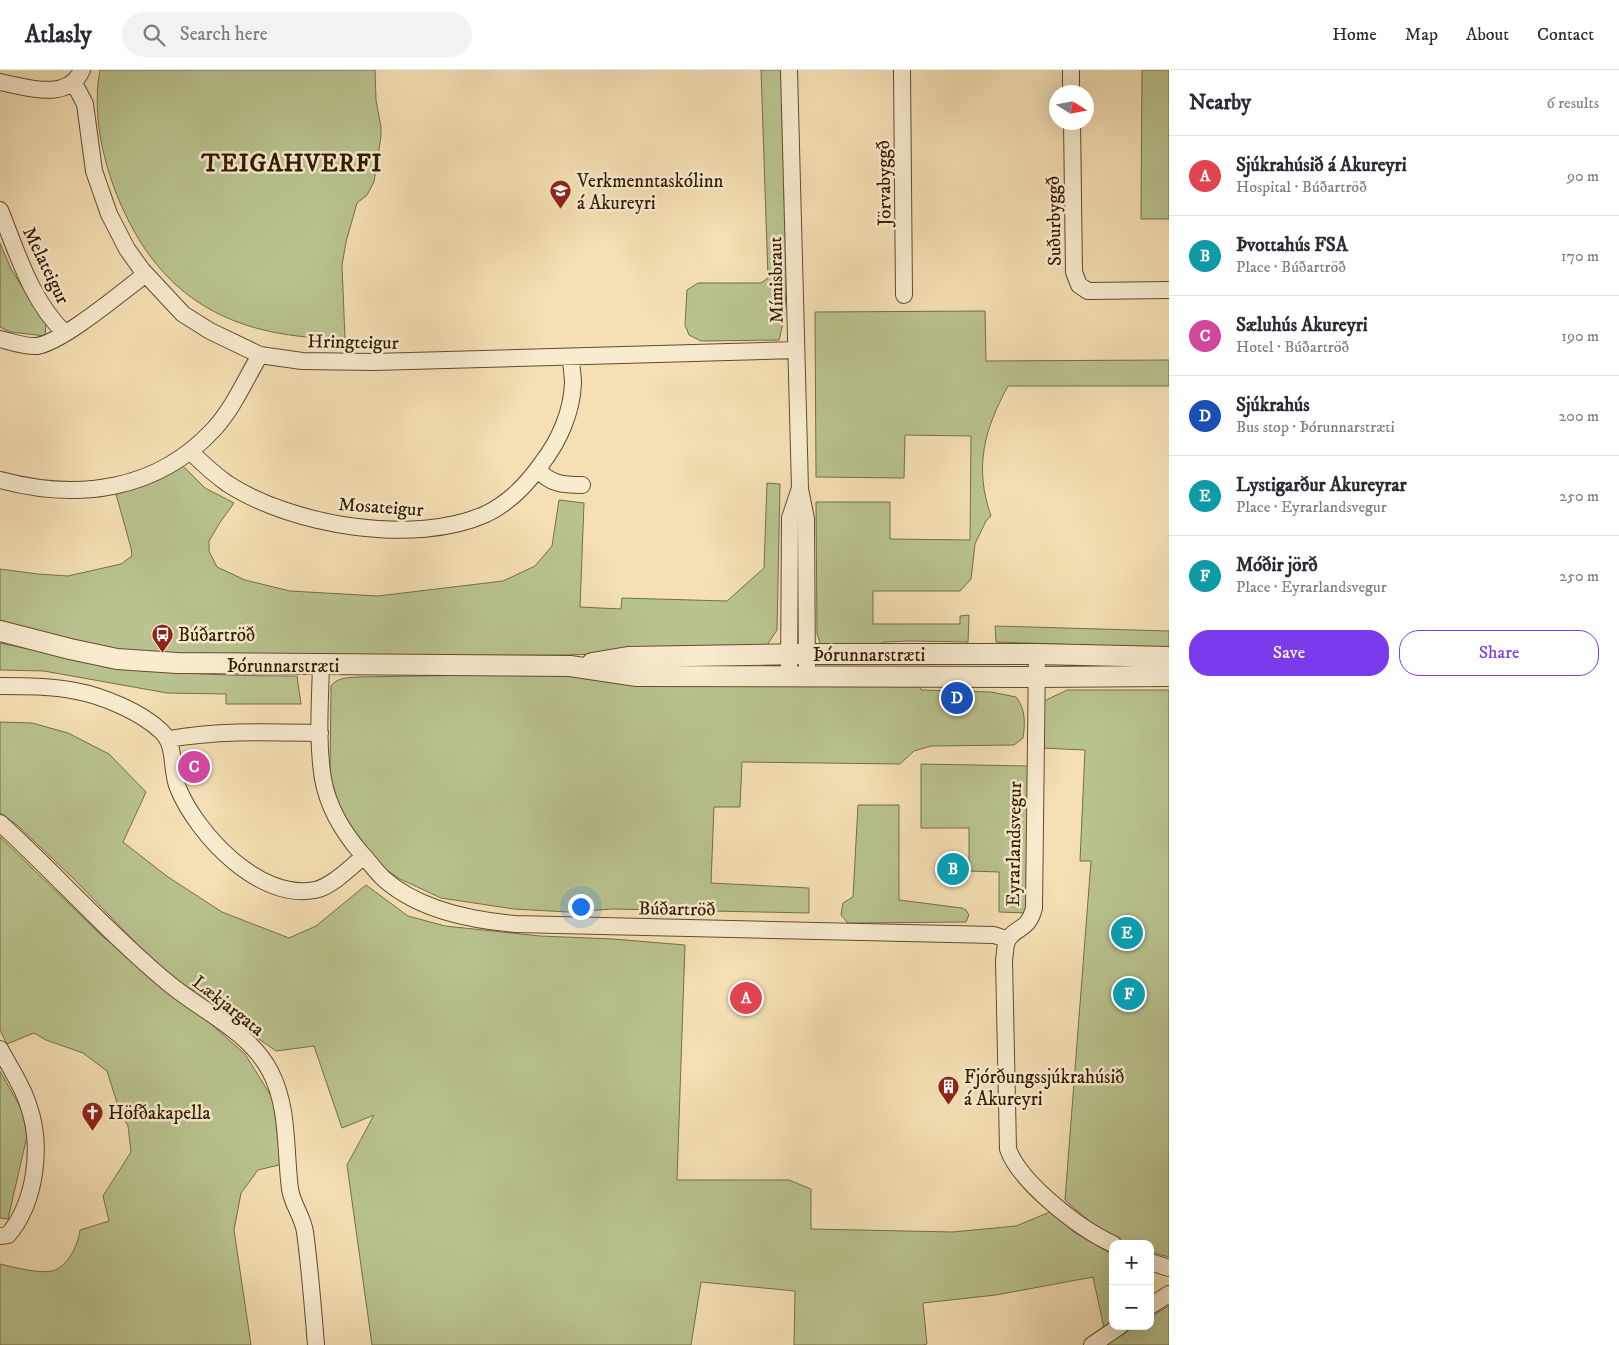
<!DOCTYPE html>
<meta charset="utf-8">
<style>
:root{--surface:#fff;--page:#f2f2f3;--text:#2b2b33;--muted:#7c7c81;--line:#e1e1e2;--accent:#7c3aed}
body{margin:0;font-family:"IM FELL DW Pica",serif;background:var(--page);color:var(--text)}
.controls{position:absolute;right:15px;bottom:15px;display:grid;overflow:hidden;border-radius:10px;box-shadow:0 5px 20px #0002}
.controls button{width:45px;height:45px;display:grid;place-items:center;padding:0;border:0;border-bottom:1px solid var(--line);background:var(--surface);color:var(--text);font:25px sans-serif}
.compass{position:absolute;left:1049px;top:15px;width:45px;height:45px;border-radius:50%;background:var(--surface);box-shadow:0 5px 20px #0002;rotate:101deg}
.you{position:absolute;left:580px;top:836px;width:18px;height:18px;margin:-12px;border:4px solid #fff;border-radius:50%;background:#1a73e8;box-shadow:0 0 0 8px #1a73e833}
.badge{display:grid;place-items:center;width:32px;height:32px;border-radius:50%;background:var(--accent);color:#fff;font-size:16px;font-weight:700}
.pin{position:absolute;translate:-50% -50%;border:2px solid #fff;box-shadow:0 1px 5px #0006}
.list{margin:0;padding:0;list-style:none}
h2{display:flex;justify-content:space-between;align-items:center;height:65px;margin:0;padding:0 20px;font-size:21px}
h2 small{font-size:16px;font-weight:400;color:var(--muted)}
.list li{display:grid;grid-template-columns:32px 1fr auto;gap:15px;align-items:center;box-sizing:border-box;height:80px;padding:0 20px;border-top:1px solid var(--line)}
.list b{display:block;font-size:19px;white-space:nowrap}
.list p{margin:0;font-size:16px;white-space:nowrap;color:var(--muted)}
.list em{font-size:16px;font-style:normal;color:var(--muted)}
.actions{display:flex;gap:10px;padding:15px 20px}
.actions a{flex:1;padding:11px 0;border:1px solid var(--accent);border-radius:20px;text-align:center;font-size:18px;color:var(--accent)}
.actions .main{background:var(--accent);color:#fff}
.icon{flex:none;width:28px;height:28px;fill:none;stroke:currentColor;stroke-width:2;stroke-linecap:round;stroke-linejoin:round}
.map{position:relative;flex:none;width:1169px;height:1275px;overflow:hidden}
header{display:flex;align-items:center;gap:30px;box-sizing:border-box;height:70px;padding:0 25px;background:var(--surface);border-bottom:1px solid var(--line)}
header strong{font-size:24px}
nav{display:flex;gap:28px;margin-inline-start:auto;font-size:18px}
.search{width:350px;height:45px;background:var(--page);display:flex;align-items:center;gap:12px;box-sizing:border-box;padding:0 18px;border-radius:28px;color:var(--muted);font-size:19px}
main{display:flex}
aside{flex:1;background:var(--surface)}
.map>svg:first-child{display:block}
</style>
<header>
<strong>Atlasly</strong>
<div class="search"><svg class="icon" aria-label="search" viewBox="0 0 24 24"><circle cx="10" cy="10" r="6"/><path d="M15 15l6 6"/></svg>Search here</div>
<nav><a>Home</a><a>Map</a><a>About</a><a>Contact</a></nav>
</header>
<main>
<div class="map">
<svg width="1169" height="1275" viewBox="0 0 1169 1275">
<rect width="100%" height="100%" fill="#f4e0b4"/>
<filter id="stains"><feTurbulence type="fractalNoise" baseFrequency=".004" numOctaves="4"/><feColorMatrix values="0 0 0 0 .2 0 0 0 0 .09 0 0 0 0 .02 0 0 0 .5 -.17"/></filter>
<radialGradient id="worn" r=".72"><stop offset=".6" stop-color="#630" stop-opacity="0"/><stop offset="1" stop-color="#630" stop-opacity=".3"/></radialGradient>
<path fill="#b9c38f" stroke="#756f48" d="M100 0H375L376 30 381 57V66L374 112 367 125 357 133 346 172 342 195 345 269C332 269 319 268 307 267 205 258 146 207 112 112 100 76 93 38 100 0Z
M761 0H782C785 61 788 122 787 183 786 213 787 242 779 270L701 271 689 265 685 255 687 220 698 213H761L768 208Z
M1142 0H1169V149H1141Z
M0 173 11 199 46 254 45 266 10 262 0 257Z
M985 241 986 291 1169 290V316H1008C984 360 974 397 991 446L986 451 975 474 971 509 960 521H873V554H960V546L969 545 968 572 908 571 884 572 867 579 822 578 817 564 816 432H890V469L970 470 971 366 905 365 904 408 816 407 815 242Z
M181 394 205 418 234 433 219 454 209 471V481L217 497 245 510 290 521 378 526 503 511 535 496 552 476 559 430 584 433 580 537 621 539 622 528 727 531 764 498 767 413 780 414 777 560 767 575 745 580 563 585 177 587 125 582 0 553V499L38 504 68 506 121 494 132 486 131 478 116 424 150 412Z
M995 556 1169 561V578L996 572Z
M0 573C52 584 105 596 159 601 205 605 250 606 297 606L301 634H226V624L167 623 44 601 0 600Z
M545 604 920 615 921 620 991 622 1016 627C1026 639 1025 654 1023 668L1014 675 931 676 914 681 900 694 742 692 740 737H714L711 813 809 818V843L613 839 569 842 514 839 441 828 398 808 384 798 366 781 341 744 330 707 331 616C338 607 347 608 358 607Z
M1067 620H1169V1187L1150 1182V1174C1144 1174 1137 1175 1130 1174 1112 1172 1079 1143 1065 1130L1091 791H1080L1085 680 1041 678 1042 632Z
M0 652 32 653 68 663 109 684 146 722 123 772 168 807 222 842 289 868 316 856 366 815 408 846 445 856 540 866 613 869 685 875 677 1110H789L811 1119V1159L953 1162 1016 1156 1050 1142 1074 1162 1113 1185V1251L1104 1258 1093 1207 996 1225 923 1233 927 1274 923 1275H794L795 1221 701 1212 691 1275H372L347 1095 374 1045 342 1058 314 976 276 981 232 950 197 922 171 909 74 809 17 755 0 743Z
M921 694 1028 696 1027 843 999 842V802L969 801V758H921Z
M858 735H899V830L962 838 966 840 969 845 966 852 848 853 841 845 843 833 853 827Z
M0 767 102 866 193 938 245 984 273 1029 283 1094 258 1100 241 1123 234 1160 251 1275H0V1194C14 1197 38 1204 52 1201 68 1197 78 1175 80 1160L109 1151 103 1126 131 1082 128 1056 119 1039 107 1001 83 983 46 970 34 963 7 974 0 960Z
M0 1001 23 1042 27 1066 8 1149 0 1148Z
M1169 1236V1275H1105L1136 1256H1150V1247Z"/>
<g fill="none" stroke-linecap="round" stroke-linejoin="round">
<defs>
<path id="minor" d="M789 0 800 419 806 449 807 607
M902 0 904 225
M1071 0V22
M0 12C26 17 68 32 82 0
M74 13 85 34 94 101 109 144 127 179 142 200 183 244 210 261 260 285 302 291 374 292 796 280
M1072 52 1074 202 1079 215 1088 221 1169 220
M0 140C17 182 31 231 65 263
M0 269C12 272 25 277 37 276 63 272 123 221 146 204
M191 382C202 393 215 405 228 414 293 456 415 476 486 444 509 433 528 413 542 393 559 371 572 342 573 313 573 305 571 295 571 287
M538 399C549 414 564 415 582 415
M0 410C78 431 157 421 214 359 234 337 245 310 260 285
M1037 584 1034 838C1028 862 1015 856 1007 871 1005 876 1005 884 1004 890L1008 1079C1020 1113 1080 1159 1113 1174
M321 595C320 633 317 672 323 709 328 737 343 762 361 783 369 791 375 801 384 809 419 840 470 850 515 854L994 865 1003 868 1007 872
M789 607 790 448 799 421
M0 616C25 616 52 616 76 621 103 626 141 642 161 661 177 676 170 699 178 718 197 764 259 831 315 820 331 817 351 797 364 786
M169 669C218 660 270 662 320 663
M0 753C57 805 108 863 167 912 201 941 248 960 270 1001 289 1037 285 1080 290 1119 292 1134 303 1147 305 1162 310 1199 313 1237 316 1275
M0 979C9 996 22 1015 28 1034 43 1075 36 1132 8 1165L0 1166
M1150 1192 1169 1198
M1150 1236 1169 1224
M1092 1275 1120 1256"/>
<path id="tertiary" d="M0 561 70 579 117 589 177 593 570 596 637 606 1036 607 1169 606
M592 593 628 587 807 584H1037L1169 587"/>
</defs>
<use href="#minor" stroke="#624c2d" stroke-width="18"/>
<use href="#tertiary" stroke="#624c2d" stroke-width="22"/>
<use href="#minor" stroke="#f8ebce" stroke-width="16"/>
<use href="#tertiary" stroke="#f8ebce" stroke-width="20"/>
</g>
<defs>
<symbol id="university-pin" viewBox="-11 -11 22 30"><path d="M0 17L-7.5 6A9.5 9.5 0 1 1 7.5 6Z" fill="#8f2418" stroke="#f8ebce"/><path d="M0-5L7-2L0 1L-7-2ZM-4 1L0 2.5L4 1V4Q0 6-4 4Z" fill="#fff"/></symbol>
<symbol id="bus-pin" viewBox="-11 -11 22 30"><path d="M0 17L-7.5 6A9.5 9.5 0 1 1 7.5 6Z" fill="#8f2418" stroke="#f8ebce"/><path d="M-5-6H5V4H4V6H2V4H-2V6H-4V4H-5ZM-3.5-4V0h7V-4ZM-3.5 1.2v1.5H-2V1.2ZM2 1.2v1.5H3.5V1.2Z" fill="#fff"/></symbol>
<symbol id="building-pin" viewBox="-11 -11 22 30"><path d="M0 17L-7.5 6A9.5 9.5 0 1 1 7.5 6Z" fill="#8f2418" stroke="#f8ebce"/><path d="M-4-6H4V6H1V3H-1V6H-4ZM-2.5-4.3h1.7v1.8h-1.7ZM.8-4.3h1.7v1.8H.8ZM-2.5-1h1.7V.8h-1.7ZM.8-1h1.7V.8H.8Z" fill="#fff"/></symbol>
<symbol id="church-pin" viewBox="-11 -11 22 30"><path d="M0 17L-7.5 6A9.5 9.5 0 1 1 7.5 6Z" fill="#8f2418" stroke="#f8ebce"/><path d="M-1.2-6h2.4v3.5h3.3v2.4h-3.3V6h-2.4V-.1h-3.3v-2.4h3.3Z" fill="#fff"/></symbol>
</defs>
<g fill-rule="evenodd">
<use href="#university-pin" x="548" y="108" width="25" height="34"/>
<use href="#bus-pin" x="150" y="552" width="25" height="34"/>
<use href="#building-pin" x="936" y="1004" width="25" height="34"/>
<use href="#church-pin" x="80" y="1030" width="25" height="34"/>
</g>
<g text-anchor="middle" stroke-width="5" stroke-linejoin="round" paint-order="stroke">
<g font-size="19" fill="#311b00" stroke="#f8ebce" text-anchor="start">
<text x="577" y="117">Verkmenntaskólinn<tspan x="577" dy="22">á Akureyri</tspan></text>
<text x="178" y="571">Búðartröð</text>
<text x="964" y="1013">Fjórðungssjúkrahúsið<tspan x="964" dy="22">á Akureyri</tspan></text>
<text x="108" y="1049">Höfðakapella</text>
</g>
<g font-size="19" fill="#311b00" stroke="#f8ebce">
<text transform="translate(883 113) rotate(-91)" y="7">Jörvabyggð</text>
<text transform="translate(1053 151) rotate(-91)" y="7">Suðurbyggð</text>
<text transform="translate(47 195) rotate(64)" y="7">Melateigur</text>
<text transform="translate(775 210) rotate(-91)" y="7">Mímisbraut</text>
<text transform="translate(353 271) rotate(1)" y="7">Hringteigur</text>
<text transform="translate(381 436) rotate(4)" y="7">Mosateigur</text>
<text x="869" y="591">Þórunnarstræti</text>
<text x="283" y="602">Þórunnarstræti</text>
<text transform="translate(1013 774) rotate(-89)" y="7">Eyrarlandsvegur</text>
<text transform="translate(677 838) rotate(1)" y="7">Búðartröð</text>
<text transform="translate(229 935) rotate(38)" y="7">Lækjargata</text>
</g>
<g font-size="24" font-weight="bold" letter-spacing="1" fill="#311b00" stroke="#f8ebce">
<text x="292" y="101">TEIGAHVERFI</text>
</g>
</g>
<rect width="100%" height="100%" filter="url(#stains)"/>
<rect width="100%" height="100%" fill="url(#worn)"/>
</svg>
<div class="controls">
<button>+</button>
<button>−</button>
</div>
<svg class="compass" viewBox="-18 -18 36 36"><path d="M0-13l5 13h-10z" fill="#e53935"/><path d="M0 13l5-13h-10z" fill="#7c7c81"/></svg>
<div class="you"></div>
<div class="pin badge" style="left:746px;top:928px;background:#e0444e">A</div>
<div class="pin badge" style="left:953px;top:799px;background:#0f9aa8">B</div>
<div class="pin badge" style="left:194px;top:697px;background:#d1479c">C</div>
<div class="pin badge" style="left:957px;top:628px;background:#1a4fb4">D</div>
<div class="pin badge" style="left:1127px;top:863px;background:#0f9aa8">E</div>
<div class="pin badge" style="left:1129px;top:924px;background:#0f9aa8">F</div>
</div>
<aside>
<h2>Nearby<small>6 results</small></h2>
<ul class="list">
<li><span class="badge" style="background:#e0444e">A</span><div><b>Sjúkrahúsið á Akureyri</b><p>Hospital · Búðartröð</p></div><em>90 m</em></li>
<li><span class="badge" style="background:#0f9aa8">B</span><div><b>Þvottahús FSA</b><p>Place · Búðartröð</p></div><em>170 m</em></li>
<li><span class="badge" style="background:#d1479c">C</span><div><b>Sæluhús Akureyri</b><p>Hotel · Búðartröð</p></div><em>190 m</em></li>
<li><span class="badge" style="background:#1a4fb4">D</span><div><b>Sjúkrahús</b><p>Bus stop · Þórunnarstræti</p></div><em>200 m</em></li>
<li><span class="badge" style="background:#0f9aa8">E</span><div><b>Lystigarður Akureyrar</b><p>Place · Eyrarlandsvegur</p></div><em>250 m</em></li>
<li><span class="badge" style="background:#0f9aa8">F</span><div><b>Móðir jörð</b><p>Place · Eyrarlandsvegur</p></div><em>250 m</em></li>
</ul>
<div class="actions"><a class="main">Save</a><a>Share</a></div>
</aside>
</main>
